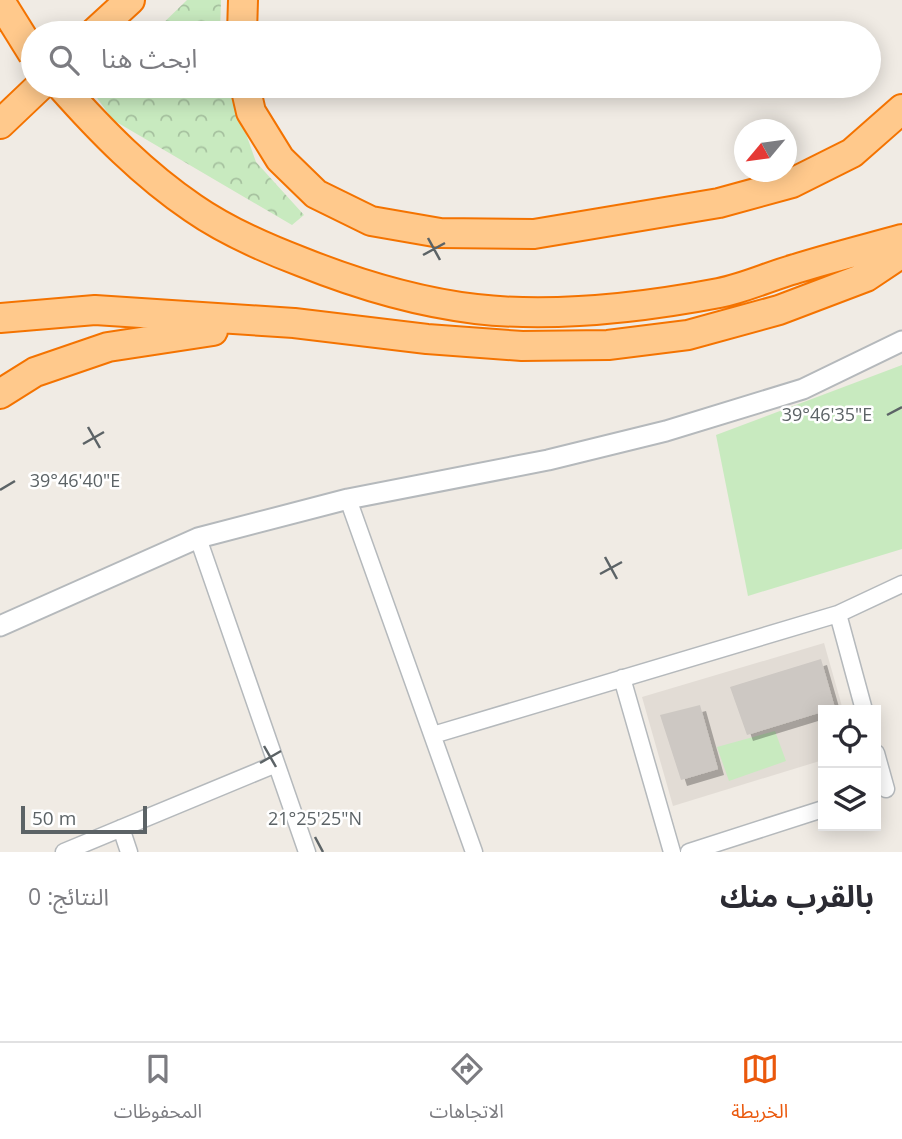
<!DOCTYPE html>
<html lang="ar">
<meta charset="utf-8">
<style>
:root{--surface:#fff;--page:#f2f2f3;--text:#2b2b33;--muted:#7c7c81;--line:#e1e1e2;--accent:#ea580c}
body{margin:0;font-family:"Open Sans","Noto Sans Arabic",sans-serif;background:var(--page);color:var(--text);direction:rtl}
.controls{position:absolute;right:21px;bottom:21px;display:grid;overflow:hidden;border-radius:0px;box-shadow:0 4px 18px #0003}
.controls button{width:63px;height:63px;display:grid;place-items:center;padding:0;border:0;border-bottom:2px solid var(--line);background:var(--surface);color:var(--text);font:35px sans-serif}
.compass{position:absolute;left:734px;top:119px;width:63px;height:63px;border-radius:50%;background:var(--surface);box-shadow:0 4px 18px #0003;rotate:241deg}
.scale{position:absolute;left:21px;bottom:18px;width:126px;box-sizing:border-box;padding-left:7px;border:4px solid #5c6366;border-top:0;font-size:19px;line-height:24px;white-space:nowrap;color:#5c6366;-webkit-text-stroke:5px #fff;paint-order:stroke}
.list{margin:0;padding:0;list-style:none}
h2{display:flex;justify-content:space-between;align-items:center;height:91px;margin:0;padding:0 28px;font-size:30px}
h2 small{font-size:23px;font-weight:400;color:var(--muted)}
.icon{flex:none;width:38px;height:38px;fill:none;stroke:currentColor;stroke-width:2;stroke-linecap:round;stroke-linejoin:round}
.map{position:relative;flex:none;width:902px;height:852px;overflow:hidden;direction:ltr}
.search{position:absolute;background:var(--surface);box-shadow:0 4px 18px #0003;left:21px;right:21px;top:21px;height:77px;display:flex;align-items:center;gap:18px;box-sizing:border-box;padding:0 24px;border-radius:38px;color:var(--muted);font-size:26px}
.sheet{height:189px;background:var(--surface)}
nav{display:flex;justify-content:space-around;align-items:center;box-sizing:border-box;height:98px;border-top:2px solid var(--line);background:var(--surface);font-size:19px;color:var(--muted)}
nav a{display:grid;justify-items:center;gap:4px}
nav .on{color:var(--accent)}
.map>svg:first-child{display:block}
</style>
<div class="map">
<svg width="902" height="852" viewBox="0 0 902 852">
<defs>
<pattern id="forest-crowns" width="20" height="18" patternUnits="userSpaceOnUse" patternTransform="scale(1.75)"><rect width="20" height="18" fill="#c8eabf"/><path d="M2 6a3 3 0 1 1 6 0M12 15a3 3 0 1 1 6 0" fill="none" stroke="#a6c19f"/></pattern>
<filter id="shadow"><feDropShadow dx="6" dy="6" stdDeviation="0" flood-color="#0004"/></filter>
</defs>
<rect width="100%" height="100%" fill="#f0ebe4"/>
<path fill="#e2dcd5" d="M824 643 843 710H823V760L673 806 642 697Z"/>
<path fill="url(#forest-crowns)" d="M187 0H221L220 33H153Z
M98 86H229L256 162 304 215 292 225 113 120 92 91Z"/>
<path fill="#c8eabf" d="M902 365V549L748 596 716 435Z
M775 731 786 761 729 781 717 747Z"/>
<path fill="#cdc8c3" filter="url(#shadow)" d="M821 659 835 708 747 735 730 687Z
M700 705 718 769 681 780 660 715Z"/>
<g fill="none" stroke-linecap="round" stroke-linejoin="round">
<defs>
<path id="minor" d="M348 499 474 852
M198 538 307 852
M838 614 864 710
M622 678 672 852
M433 735 838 614 902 584
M876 753 886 789
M121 828 129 852
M64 852 276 764
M689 852 823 809"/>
<path id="tertiary" d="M0 626 198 538 348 499 548 460 666 431 803 389 902 341"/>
<path id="motorway" d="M94 33 130 0
M242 33 243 0
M61 86C101 131 143 174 193 208 226 231 265 248 302 262 357 284 417 302 476 309 556 318 640 308 719 293 745 288 770 276 795 269 830 258 866 249 902 239
M245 86 251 112 280 159 316 194 371 221 440 233 534 234 719 203 792 183 852 153 902 109
M0 124 40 86
M0 318 95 310 294 323 427 339 522 346 608 345 688 335 779 310 866 277 902 253
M0 394 35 372 108 347 213 331"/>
</defs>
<use href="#minor" stroke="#b5b9bc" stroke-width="19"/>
<use href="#tertiary" stroke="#b5b9bc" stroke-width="23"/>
<use href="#motorway" stroke="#f47300" stroke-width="32"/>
<use href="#minor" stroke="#fff" stroke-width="16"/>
<use href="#tertiary" stroke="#fff" stroke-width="19"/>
<use href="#motorway" stroke="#ffc98c" stroke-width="28"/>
<defs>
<path id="motorway-bridge" d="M0 1 33 54"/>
</defs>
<use href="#motorway-bridge" stroke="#f47300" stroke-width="32" stroke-linecap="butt"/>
<use href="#motorway-bridge" stroke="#ffc98c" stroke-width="28"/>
</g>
<path fill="none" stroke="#5c6366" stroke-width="2.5" d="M428 238 440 260M423 255 445 243M887 415 902 407M88 427 100 448M83 444 104 432M0 490 15 481M605 557 617 579M600 574 622 562M264 746 276 767M260 763 281 751M315 837 323 852"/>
<g font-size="18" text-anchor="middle" fill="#5c6366" stroke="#fff" stroke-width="5" stroke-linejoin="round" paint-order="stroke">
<text x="827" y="421">39°46'35"E</text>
<text x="75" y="487">39°46'40"E</text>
<text x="315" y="825">21°25'25"N</text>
</g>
</svg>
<div class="controls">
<button><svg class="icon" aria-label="locate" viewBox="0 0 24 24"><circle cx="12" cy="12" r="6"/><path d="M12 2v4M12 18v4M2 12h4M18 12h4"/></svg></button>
<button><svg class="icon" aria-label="layers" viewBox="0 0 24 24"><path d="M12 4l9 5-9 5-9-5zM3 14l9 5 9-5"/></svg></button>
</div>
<svg class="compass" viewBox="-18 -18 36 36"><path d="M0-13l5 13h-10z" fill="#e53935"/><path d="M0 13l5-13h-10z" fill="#7c7c81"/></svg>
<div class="scale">50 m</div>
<div class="search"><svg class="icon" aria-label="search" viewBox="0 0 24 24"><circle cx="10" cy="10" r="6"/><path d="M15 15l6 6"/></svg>ابحث هنا</div>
</div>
<section class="sheet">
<h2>بالقرب منك<small>النتائج: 0</small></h2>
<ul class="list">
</ul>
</section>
<nav>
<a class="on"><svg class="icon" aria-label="map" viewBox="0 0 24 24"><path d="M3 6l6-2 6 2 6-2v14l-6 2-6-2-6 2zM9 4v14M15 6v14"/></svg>الخريطة</a>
<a><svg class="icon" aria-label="directions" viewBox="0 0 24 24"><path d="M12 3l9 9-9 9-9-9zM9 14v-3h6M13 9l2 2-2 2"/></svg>الاتجاهات</a>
<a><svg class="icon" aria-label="saved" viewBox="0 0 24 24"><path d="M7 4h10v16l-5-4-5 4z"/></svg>المحفوظات</a>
</nav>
